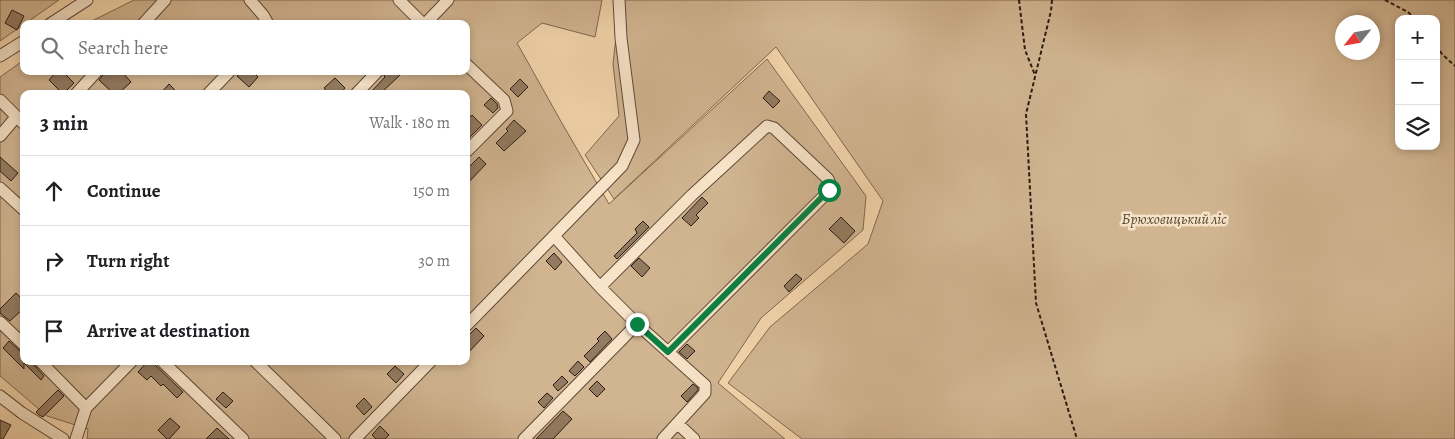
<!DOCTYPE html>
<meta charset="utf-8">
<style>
:root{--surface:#fff;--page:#f2f2f2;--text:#202124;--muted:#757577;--line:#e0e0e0}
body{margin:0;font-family:Alegreya,serif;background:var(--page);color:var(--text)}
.controls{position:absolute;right:15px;top:15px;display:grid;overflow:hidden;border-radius:10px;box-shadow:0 2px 8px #0003}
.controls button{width:45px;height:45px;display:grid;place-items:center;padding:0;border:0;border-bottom:1px solid var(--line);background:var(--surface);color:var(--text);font:25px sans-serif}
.compass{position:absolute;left:1335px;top:15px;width:45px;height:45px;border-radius:50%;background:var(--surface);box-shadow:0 2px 8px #0003;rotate:239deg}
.stop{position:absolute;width:15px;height:15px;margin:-11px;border:4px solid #0b8043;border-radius:50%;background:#fff}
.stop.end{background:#0b8043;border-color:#fff;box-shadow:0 1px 5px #0008}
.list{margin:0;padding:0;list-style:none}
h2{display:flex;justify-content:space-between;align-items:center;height:65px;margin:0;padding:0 20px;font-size:21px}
h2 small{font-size:16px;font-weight:400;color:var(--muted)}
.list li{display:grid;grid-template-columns:32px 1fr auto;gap:15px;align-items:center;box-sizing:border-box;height:70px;padding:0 20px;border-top:1px solid var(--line)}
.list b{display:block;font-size:19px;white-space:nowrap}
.list em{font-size:16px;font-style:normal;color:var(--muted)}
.icon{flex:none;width:28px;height:28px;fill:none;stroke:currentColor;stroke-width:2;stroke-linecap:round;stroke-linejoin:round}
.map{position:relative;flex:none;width:1455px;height:439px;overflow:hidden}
.search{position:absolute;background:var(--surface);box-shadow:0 2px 8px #0003;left:20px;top:20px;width:450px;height:55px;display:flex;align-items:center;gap:12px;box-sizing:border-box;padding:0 18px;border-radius:10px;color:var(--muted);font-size:19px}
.panel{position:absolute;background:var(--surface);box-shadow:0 2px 8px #0003;left:20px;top:90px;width:450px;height:275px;border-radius:10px}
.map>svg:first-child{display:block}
</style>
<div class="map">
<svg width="1455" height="439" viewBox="0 0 1455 439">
<rect width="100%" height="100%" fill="#f3d4ab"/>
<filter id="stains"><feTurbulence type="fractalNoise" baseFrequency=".004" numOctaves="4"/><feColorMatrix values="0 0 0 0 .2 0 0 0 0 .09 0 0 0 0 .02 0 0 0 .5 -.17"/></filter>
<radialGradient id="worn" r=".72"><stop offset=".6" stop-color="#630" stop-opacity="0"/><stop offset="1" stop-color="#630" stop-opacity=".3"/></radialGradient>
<path fill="#d1b591" stroke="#7e6851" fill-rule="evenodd" d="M0 0H59L0 41Z
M134 0H602L595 37 542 23 517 43 563 125 609 204 767 59 866 196 863 230 761 318 718 383 785 439H87L88 429 47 416 0 376V77L24 60V71H466V24H86ZM24 94H466V361H24Z
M620 0H1455V439H802L728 383 770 327 868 244 883 201 776 47 614 199 585 155 619 116 613 64ZM1399 19H1436V146H1399ZM1342 22H1372V52H1342Z"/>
<path fill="#937b61" stroke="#2b1b11" d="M12 10 24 16 17 30 5 23Z
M57 71H62L74 83 63 94 49 80Z
M106 71H121L131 82 118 94H114L99 80Z
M241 71H252L258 77 249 87 237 76Z
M385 71H396L400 75 380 94H369L385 77 384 76Z
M335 78 345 88 340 94H329L324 88Z
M520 79 528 87 518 97 510 89Z
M169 84 179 94H160Z
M769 91 780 101 773 108 763 98Z
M491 98 497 104 498 108 493 113 484 105Z
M472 115 482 125 466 141V121Z
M514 120 526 131 504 151 496 143 508 131 506 129Z
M0 157 18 173 11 181 0 171Z
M479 157 486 164 466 185V170Z
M702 197 708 203 696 215 699 218 691 226 682 218Z
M841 217 855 231 844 243 829 229Z
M643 221 649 227 617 259 614 256 637 233 635 229Z
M554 253 562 262 555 270 546 261Z
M639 258 650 268 642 277 631 266Z
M796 274 802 279 789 292 784 286Z
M16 293 24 301V308L10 321 0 313V309Z
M476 328 484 336 466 355V338Z
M605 331 612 339 590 362 584 356 599 341 597 339Z
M9 341 19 350 24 352V361H33L35 366 44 376 41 380 24 363V369L3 348Z
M687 344 695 351 687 359 679 352Z
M148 361H151L183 392 177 398 163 384 161 386 151 376 147 380 138 372Z
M578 361 584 367 575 376 569 371Z
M395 366 404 374 396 383 387 374Z
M562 376 568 382 558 391 553 385Z
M597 381 605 389 597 397 589 389Z
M693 384 698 388V390L687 402 681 396Z
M58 390 64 396 43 417 39 415 36 412Z
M223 392 233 401 226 408 216 399Z
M547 393 553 398 544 408 538 402Z
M364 398 372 407 364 415 356 406Z
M563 411 572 419 553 439H536Z
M170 418 180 427 169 439H167L158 430Z
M0 420 11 425 3 439H0Z
M380 426 389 435 385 439H376L372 435Z
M217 428 229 439H206Z"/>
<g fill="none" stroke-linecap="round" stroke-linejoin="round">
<defs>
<path id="minor" d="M250 0 263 15 268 24
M399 0 423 24
M50 24 87 0
M143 24 165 0
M425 24 448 0
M0 56 24 41
M466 64 504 100 507 111 466 152
M76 94 97 71
M208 94 230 71
M356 94 378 71
M0 100 24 124
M0 136 16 117
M0 188 24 210
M600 287 692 195 767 126 774 128 828 179C831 184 831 186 829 191L668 352
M0 322 24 345
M637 324 705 385V393L663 439
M466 326 622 166 634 140 621 38 619 0
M40 361 86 408
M162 361 243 439
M255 361 335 439
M0 396 22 413 63 439
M678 424 694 439
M76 439 86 408 132 361
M355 439 431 361
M524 439 637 324 600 287 554 236"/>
</defs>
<use href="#minor" stroke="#5d4938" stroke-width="13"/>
<path stroke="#2b1b11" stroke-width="2" stroke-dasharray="4 2.5" stroke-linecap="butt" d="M1019 0 1025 50 1035 75
M1052 0 1051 11 1026 114 1036 303 1077 439
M1385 0 1408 12 1415 19
M1436 46 1442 54 1455 66"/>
<use href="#minor" stroke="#f7e3c8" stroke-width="11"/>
</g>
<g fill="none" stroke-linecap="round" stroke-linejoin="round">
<path stroke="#0b8043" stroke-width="6" d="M637 324 668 352 829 190"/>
</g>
<g text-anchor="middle" stroke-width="5" stroke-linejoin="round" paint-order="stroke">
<g font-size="15" font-style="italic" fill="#5d4937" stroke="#f7e3c8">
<text x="1174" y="224">Брюховицький ліс</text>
</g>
</g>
<rect width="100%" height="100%" filter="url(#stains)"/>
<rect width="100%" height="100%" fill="url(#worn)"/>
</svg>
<div class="controls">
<button>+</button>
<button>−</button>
<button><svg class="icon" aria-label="layers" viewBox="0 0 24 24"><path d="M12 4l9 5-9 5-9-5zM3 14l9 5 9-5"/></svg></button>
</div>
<svg class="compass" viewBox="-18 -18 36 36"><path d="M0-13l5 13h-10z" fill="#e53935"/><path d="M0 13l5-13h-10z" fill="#757577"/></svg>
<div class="stop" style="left:829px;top:190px"></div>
<div class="stop end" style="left:637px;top:324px"></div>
<div class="search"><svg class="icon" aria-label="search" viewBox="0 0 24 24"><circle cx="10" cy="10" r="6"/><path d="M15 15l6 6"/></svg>Search here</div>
<section class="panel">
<h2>3 min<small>Walk · 180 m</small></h2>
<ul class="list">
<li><svg class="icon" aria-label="ahead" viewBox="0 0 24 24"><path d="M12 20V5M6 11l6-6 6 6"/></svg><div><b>Continue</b></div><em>150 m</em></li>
<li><svg class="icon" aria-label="right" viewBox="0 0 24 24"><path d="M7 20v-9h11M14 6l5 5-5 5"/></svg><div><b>Turn right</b></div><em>30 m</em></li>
<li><svg class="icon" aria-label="arrive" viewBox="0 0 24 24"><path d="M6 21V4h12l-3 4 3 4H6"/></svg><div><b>Arrive at destination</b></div></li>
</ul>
</section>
</div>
